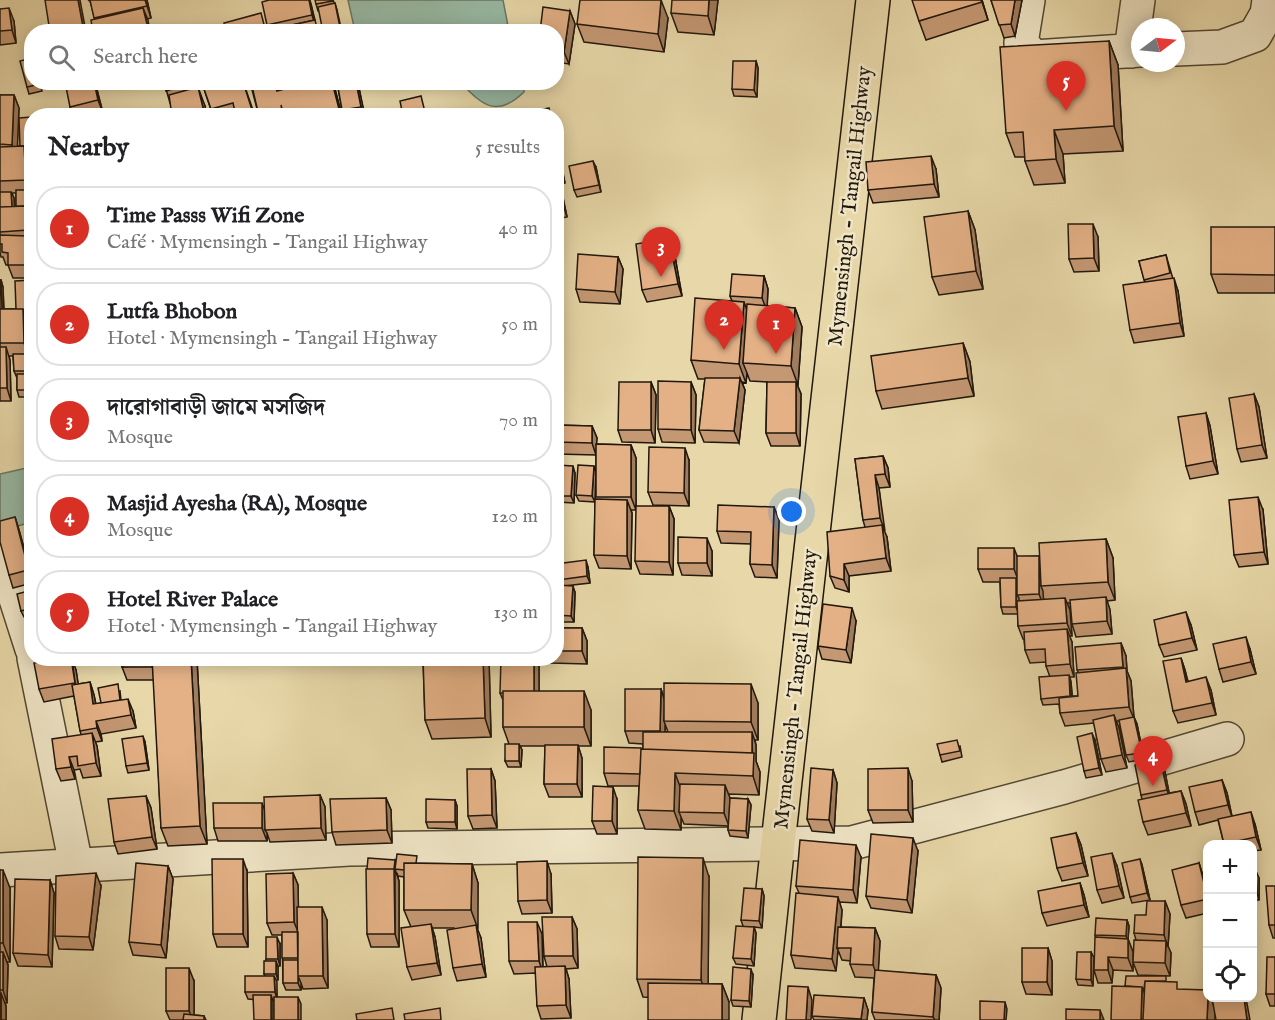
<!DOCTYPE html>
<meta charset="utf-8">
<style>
:root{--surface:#fff;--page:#f6f6f6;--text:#202124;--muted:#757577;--line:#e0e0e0;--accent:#d93025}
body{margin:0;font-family:"IM FELL English","Noto Serif Bengali",serif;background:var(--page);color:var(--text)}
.controls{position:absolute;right:18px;bottom:18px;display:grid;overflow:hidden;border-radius:12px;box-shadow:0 3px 15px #0003}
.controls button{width:54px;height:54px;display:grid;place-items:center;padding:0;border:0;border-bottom:2px solid var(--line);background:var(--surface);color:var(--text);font:30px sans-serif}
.compass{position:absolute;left:1131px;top:18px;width:54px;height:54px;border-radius:50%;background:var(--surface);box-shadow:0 3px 15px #0003;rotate:74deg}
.you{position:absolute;left:792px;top:512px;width:21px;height:21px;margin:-15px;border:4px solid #fff;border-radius:50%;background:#1a73e8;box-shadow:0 0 0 9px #1a73e833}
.badge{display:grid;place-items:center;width:39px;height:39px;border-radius:50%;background:var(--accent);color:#fff;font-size:20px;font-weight:700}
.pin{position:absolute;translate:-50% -50px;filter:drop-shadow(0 2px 3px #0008)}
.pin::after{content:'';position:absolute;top:32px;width:21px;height:18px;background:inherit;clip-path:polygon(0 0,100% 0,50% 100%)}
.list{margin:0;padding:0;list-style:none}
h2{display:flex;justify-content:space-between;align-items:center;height:78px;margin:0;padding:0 24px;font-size:26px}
h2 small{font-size:20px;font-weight:400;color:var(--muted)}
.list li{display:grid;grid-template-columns:39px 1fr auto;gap:18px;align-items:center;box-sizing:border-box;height:84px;margin:0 12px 12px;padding:0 12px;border:2px solid var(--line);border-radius:24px}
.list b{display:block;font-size:22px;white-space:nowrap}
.list p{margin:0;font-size:20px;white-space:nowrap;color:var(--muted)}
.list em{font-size:20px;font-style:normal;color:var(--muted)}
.icon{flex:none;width:33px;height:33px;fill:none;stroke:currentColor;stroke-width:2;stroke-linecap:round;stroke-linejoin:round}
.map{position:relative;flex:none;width:1275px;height:1020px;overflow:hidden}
.search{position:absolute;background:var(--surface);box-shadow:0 3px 15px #0003;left:24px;top:24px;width:540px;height:66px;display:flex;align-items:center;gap:15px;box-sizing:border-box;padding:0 21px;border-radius:24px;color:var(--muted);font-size:22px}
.panel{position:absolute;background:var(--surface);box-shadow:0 3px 15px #0003;left:24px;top:108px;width:540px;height:558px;border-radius:24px}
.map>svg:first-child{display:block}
</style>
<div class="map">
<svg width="1275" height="1020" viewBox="0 0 1275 1020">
<rect width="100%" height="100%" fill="#e8d8a9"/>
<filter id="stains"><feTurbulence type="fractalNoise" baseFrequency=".00333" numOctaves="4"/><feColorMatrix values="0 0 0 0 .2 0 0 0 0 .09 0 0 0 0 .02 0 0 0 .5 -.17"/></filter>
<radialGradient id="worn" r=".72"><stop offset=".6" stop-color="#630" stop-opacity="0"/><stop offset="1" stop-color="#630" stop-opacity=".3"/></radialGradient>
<path fill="#98baa5" stroke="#687968" stroke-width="1.5" d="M348 0H503L509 31H355Z
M461 83H523L524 92C497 118 483 106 461 83Z
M31 467V522L15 527 0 526V474Z"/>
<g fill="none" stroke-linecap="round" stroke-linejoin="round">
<defs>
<path id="minor" d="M1028 0 1021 43 1034 57 1140 50
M1176 49 1222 47 1255 35 1267 14 1269 0
M1131 51 1138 0
M0 549 32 649
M34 658 76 865
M0 870 349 849 852 843 1064 787 1227 739"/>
<path id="highway" d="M759 1020 778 843 873 0"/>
</defs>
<use href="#minor" stroke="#534834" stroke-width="36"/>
<use href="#highway" stroke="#21180d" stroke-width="36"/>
<use href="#minor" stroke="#f0e6c7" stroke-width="33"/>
<use href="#highway" stroke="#e8d8a9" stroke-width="33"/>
</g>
<path fill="#c49873" stroke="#21180d" stroke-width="1.5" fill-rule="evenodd" d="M88 0H147L151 18 147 19 150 32H93L95 19 90 1Z
M333 0 337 10 318 11 316 4Z
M718 0 714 35 678 32 671 13Z
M982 0 988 20 926 40 919 21Z
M991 0H1022L1015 36 1004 38Z
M311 4 315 20 269 30 267 25Z
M0 9 14 21 16 43 0 45Z
M570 11 575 24 569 64 556 62V32Z
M668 18 664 52 584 42 577 24Z
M1109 41 1118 65 1123 151 1063 154 1065 183 1034 185 1025 161V157H1015L1006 133Z
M756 61 758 68 757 97 734 96 732 89Z
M32 82H40L42 91 29 94 27 87Z
M95 82 103 113 93 116H73L70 107Z
M127 82H152V84L129 89Z
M164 82H193L195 88 205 106 170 103Z
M203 82H276L278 91 335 89 342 116H259L251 86 245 87 255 116H213L204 89 205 88Z
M337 82H358L364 114 372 111 373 116H344L342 110Z
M0 95H14L19 108 17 146H20L32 117V156H28L29 158V193L31 196 32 207V215H30L31 219 32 230V243H30L32 247 31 278H13L8 265H6L3 257H1L0 253ZM12 193H16V206L14 207V198Z
M556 132 561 151H558L565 183 560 185 567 217 556 219Z
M596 167 601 192 577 197 574 190Z
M936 169 939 197 873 203 868 190Z
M968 211 975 230 983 289 939 295 932 277Z
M1275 227V293H1218L1211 274Z
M1098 237 1099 271 1074 272 1069 259Z
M674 251 682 296 647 302 642 290Z
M1166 255 1173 279 1178 291 1184 336 1134 343 1130 330 1145 282 1139 261Z
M618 257 623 269 620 304 580 302 576 289Z
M764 276 768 289 767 306 795 308 802 327 798 385 797 384 801 394 800 446H771L766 433 767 382 750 381 747 373 746 383 742 382 745 390 739 443 704 442 699 430 705 379H698L691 360 732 301 730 296Z
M0 280H1L3 287 4 309H16L32 280V319H27L28 322V354H32V397H19L17 390V378L14 371 13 356H9L10 360 11 401H0Z
M963 343 970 362 974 396 882 409 876 391Z
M651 382 656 395 655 443 622 442 618 430Z
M691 382 696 395 695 443 662 442 658 429Z
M1254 394 1259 407 1267 458 1241 462 1237 449Z
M1206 413 1210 426 1218 474 1190 479 1186 466Z
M556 425 592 426 597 438 596 444 631 445 636 458V510H631L632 513 631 569 599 568 594 555 595 502 579 501 576 495 596 472V455L557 454Z
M883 456 888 468 890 487 879 488 884 531 887 537 891 571 849 576V592L835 588 830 576 865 527 863 520 855 459Z
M689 460V506L653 505 648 492Z
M556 465 575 473 574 503 557 502 556 499Z
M669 506 674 519 673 575 640 574 635 561Z
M774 507 779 520 777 578 755 577 750 564 751 544 721 543 717 531Z
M1263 510 1268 564 1239 567 1234 555Z
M15 517 19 530 26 556 32 554V583L13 588 9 575Z
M1106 539 1113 558 1115 600 1107 601 1110 610 1112 634 1076 637 1072 624 1070 603H1067L1070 610 1072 636H1069L1072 642 1074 677H1070L1071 682 1072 696H1078L1079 673 1077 670 1121 643 1126 656 1127 671 1131 681 1134 717 1137 724 1144 759 1129 762 1126 755 1119 721H1116L1119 728 1127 768 1106 772 1101 759 1094 723 1065 726 1060 713 1059 704 1043 705 1041 699 1050 677 1046 666V662L1030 663 1025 650 1024 639H1023L1018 626V614H1003L1001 607 1000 582H983L978 569 1017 557 1039 556 1040 560Z
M712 551V576L682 575 678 563Z
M588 567 590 583 564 586 575 592 574 622H557L556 619 557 585H560L558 580Z
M32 590V615L24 617 21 611Z
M856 621 851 663 822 659 818 646Z
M1191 625 1197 650 1164 657 1159 645Z
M556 628H582L587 641V664L550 663 548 658H556Z
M1250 649 1256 674 1223 682 1219 669Z
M211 658H249L214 664Z
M318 658H334L319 662Z
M423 658H489L491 737 432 739 425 720Z
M1181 658 1185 670 1188 681 1211 690 1216 715 1178 723 1173 711Z
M197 660 207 844 168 846 161 828 154 680H127L122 667Z
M539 666V691L591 710V746H578L582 758V797H549L544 784 545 746H520L522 750 521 767H508L505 761 509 744 503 727V700L500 693Z
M76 670 78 684 90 682 94 695 96 704 101 703 120 691 121 700 133 711 136 728 101 734 102 741 95 742 97 746 101 776 83 778 80 769 74 770 75 779 61 781 56 769 81 735 74 696 44 702 39 689Z
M661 689 664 698 758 703V740H755L756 745V761L760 772 759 795 728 794 730 798 748 799 751 805 748 838 730 836 728 830V826L684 824 681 817V830L645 829 638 810 639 786H608L604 773 641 749H643V744L629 743 625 731ZM665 724 668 732H665Z
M1095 740 1102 775 1086 778 1084 771Z
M145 742 149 770 128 773 126 766Z
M960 746 962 757 942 762 940 755Z
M1160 759 1165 772 1169 793 1181 791 1186 804 1191 826 1148 835 1143 822 1142 799 1141 795Z
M491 769 495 781 497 828 473 829 468 816Z
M833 770 837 783 834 833 812 831 807 819Z
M1222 780 1227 793 1232 816 1255 824 1261 850 1252 851V844H1224L1218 820 1199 825 1195 812Z
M912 781 913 822 873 823 868 810Z
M320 795 325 807 326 840 270 842 267 833V841H218L214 828 265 810Z
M146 796 151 808 157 849 118 854 114 842Z
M386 798 391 810 392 843 336 845 332 832Z
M617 799V834H597L592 821Z
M455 800 457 806V829L428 828 426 822Z
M1076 833 1081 845 1088 876 1062 881 1057 868Z
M918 851 912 913 871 908 866 896Z
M861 857 857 903 839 902 842 910 841 927 875 928 880 941 878 971 936 975 941 988 939 1020H875L872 1012 874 978 855 977 850 964 851 961 842 960 838 950 836 971 795 968 791 955 799 893 796 886Z
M395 860 396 863 472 864 478 883 477 929 481 938 486 977 457 981 453 968 454 928H432L435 937 441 975 412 980 407 967 411 927 404 910V877L398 876 397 873 399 881V947H371L367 934Z
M1199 863 1208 892V913L1186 918 1181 905Z
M1142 865 1150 900 1132 903 1130 897Z
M168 866 173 879 166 958 133 955 129 942Z
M1117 866 1124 898 1102 903 1097 890Z
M0 870 10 888V962H7L8 965 7 1003H5L6 1006V1020H0Z
M247 871 248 947H217L213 934Z
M1252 872 1259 878V900H1252Z
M293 873 298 885V907L327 920 328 988 303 989 301 983V990H286L283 983 282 935H272L267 923Z
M551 874 552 913 522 914 518 901Z
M709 877 708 984H722L729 1002 643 997 637 979Z
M50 880 54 893 52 967 18 966 13 953Z
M1080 883 1084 895 1089 917 1047 926 1042 913Z
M101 886 93 950 59 949 55 936Z
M1275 886V938H1273L1269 925Z
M762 889 764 896 762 928 754 927 756 933 754 966 736 964 733 958 743 926 741 920Z
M1165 901 1170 914 1168 947 1171 953 1170 976 1138 975 1133 962 1136 940 1134 933 1146 915Z
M572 917 577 929 578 968 566 969 569 979 571 1018 541 1019 537 1006 536 973 514 974 509 961 542 934 543 967H547L544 956Z
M1127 920 1129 926 1128 939 1133 952V971L1113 970 1112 983H1098L1094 970 1096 938 1095 935Z
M280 944V966H278V980H276L277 997 301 1004 274 999H272L273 1001 248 999 245 992 265 976 264 974 266 959Z
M1048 948 1052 961V995L1026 994 1022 982Z
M1091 952 1094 958 1093 986 1078 985 1076 979Z
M1275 957V1006H1270L1266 994Z
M753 975 751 1007 733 1006 731 1000Z
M194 981V1015L204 1016 206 1020H170L166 1011Z
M864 998 868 1010 867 1020H814L812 1016Z"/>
<path fill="#a07c5e" stroke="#21180d" stroke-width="1.5" d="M78 0H80L86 32H84Z
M145 0H147L151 18Z
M309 0H310L311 4 316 28 312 15Z
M661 0 668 18 664 52 658 34Z
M709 0H718L714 35 708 16Z
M981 0H982L988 20 982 2Z
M1015 0H1022L1015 36 1011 24Z
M335 3 337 10 342 32H341Z
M9 8 14 21 16 43 12 30Z
M143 8 148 20 150 32H149Z
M570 11 575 24 569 64 564 52Z
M1109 41 1118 65 1123 151 1114 126Z
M756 61 758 68 757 97 754 90Z
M94 82H95L103 113 98 100Z
M332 82 335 89 342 116 339 109Z
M356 82H358V84L365 116 361 107Z
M198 87 205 106 207 116H205Z
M14 95 19 108 17 158 12 145Z
M1054 130 1063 154 1065 183 1056 159Z
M556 132 561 151 556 139Z
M24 146 29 158 30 192 26 180Z
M556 147 559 153 565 183 561 171 556 152Z
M931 156 936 169 939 197 934 184Z
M593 161 596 167 601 192 599 185Z
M556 175 561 187 567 217 563 204Z
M29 190 31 196 32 213 30 208Z
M11 192 14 198 15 218 12 211Z
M26 206 31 219 32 241 28 230Z
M968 211 975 230 983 289 976 271Z
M1093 224 1098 237 1099 271 1094 258Z
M27 236 32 247 31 278 27 265Z
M669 238 674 251 682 296 678 284Z
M618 257 623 269 620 304 615 292Z
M764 276 768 289 767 311 762 298Z
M1174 278 1178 291 1184 336 1180 323Z
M1 280 3 287 4 319 2 312Z
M744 302 751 321 743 363 747 373 746 383 739 364Z
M795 308 802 327 798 385 791 366Z
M23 309 28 322V356L24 343Z
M963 343 970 362 974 396 968 378Z
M6 347 10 360 11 401 7 388Z
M740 378 745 390 739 443 734 431Z
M651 382 656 395 655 443 651 430Z
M691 382 696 395 695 443 691 430Z
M796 382 801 394 800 446 796 433Z
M1254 394 1259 407 1267 458 1262 445Z
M1206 413 1210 426 1218 474 1213 461Z
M592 426 597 438 596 455 592 443Z
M631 445 636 458V510L631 497Z
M685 448 689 460V506L684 493Z
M883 456 888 468 890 487 885 474Z
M573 466 575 473 574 503 571 496Z
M594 466 596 472 595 502 592 496Z
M875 475 879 488 885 531 880 518Z
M1258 497 1263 510 1268 564 1264 552Z
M627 500 632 513 631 569 627 556Z
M669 506 674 519 673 575 669 562Z
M774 507 779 520 777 578 772 565Z
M15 517 19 530 30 569 25 556Z
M882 525 887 537 891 571 886 558Z
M707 538 712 551V576L707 563Z
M1106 539 1113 558 1115 600 1108 582Z
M1014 548 1019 561V582L1014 569Z
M1039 556 1043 569 1041 586 1043 591 1044 607 1039 594Z
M586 560 588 567 590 583 587 576Z
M844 564 849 576V592L844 580Z
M1016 578 1018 584 1017 595 1019 598V614L1016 607Z
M573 586 575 592 574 622 571 616Z
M1106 597 1110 610 1112 634 1107 621Z
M1065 598 1070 610 1072 636 1067 623Z
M852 608 856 621 851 663 846 650Z
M1186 612 1191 625 1197 650 1192 638Z
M582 628 587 641V664L582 651Z
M1067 629 1072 642 1074 677 1070 664Z
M1246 637 1250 649 1256 674 1251 662Z
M1121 643 1126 656 1127 671 1131 681 1134 719 1129 707 1127 677 1123 667Z
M72 658 76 670 80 695 75 683Z
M191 658H197V660L207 844 200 826Z
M483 658H489L491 737 485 718Z
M534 658H536L539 666V706L534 693Z
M1181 658 1185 670 1190 694 1186 682Z
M1069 675 1071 682 1073 703 1071 697Z
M1206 677 1211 690 1216 715 1212 703Z
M90 682 94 695 98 717 93 704Z
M751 684 758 703V740L751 722Z
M661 689 665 702 664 721 665 724V744L660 731Z
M584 691 591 710V746L584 727Z
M128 699 133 711 136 728 131 715Z
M1114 715 1119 728 1127 768 1122 755Z
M1134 717 1137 724 1144 759 1142 753Z
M96 721 101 734 102 741 97 728Z
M752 732 756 745V761L760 772 759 795 753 776Z
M92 733 97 746 101 776 96 763Z
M1092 733 1095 740 1102 775 1099 768Z
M143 736 145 742 149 770 147 763Z
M519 744 522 750 521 767 519 761Z
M578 745 582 758V797L577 784Z
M69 757 74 770 75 779 71 767Z
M1160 759 1165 772 1171 802 1167 790Z
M908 768 912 781 913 822 908 810Z
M491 769 495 781 497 828 492 815Z
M833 770 837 783 834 833 829 820Z
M675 773 682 792 679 812 681 817V830L674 811Z
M1222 780 1227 793 1232 817 1228 805Z
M725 785 730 798 729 826 724 813Z
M613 787 617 799V834L612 821Z
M1181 791 1186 804 1191 826 1186 813Z
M320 795 325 807 326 840 321 828Z
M146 796 151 808 157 849 152 837Z
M386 798 391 810 392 843 387 830Z
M748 799 751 805 748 838 746 831Z
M455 800 457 806V829L455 822Z
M262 803 267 816 265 830 267 833V841L262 828Z
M1251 812 1255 824 1261 850 1256 837Z
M1076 833 1081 845 1088 876 1083 863Z
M913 838 918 851 912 913 907 900Z
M856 845 861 857 857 903 853 890Z
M1112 853 1117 866 1124 898 1119 886Z
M703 858 709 877 708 998 701 980Z
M243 859 247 871 248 947 243 934Z
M1140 859 1142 865 1150 900 1147 893Z
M395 860 397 866 395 869 399 881V947L395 934Z
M547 861 551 874 552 913 547 900Z
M1199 863 1208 892V897Z
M472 864 478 883V929L471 910Z
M168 866 173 879 166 958 161 945Z
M3 870 10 888V962L3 943Z
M1256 871 1259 878V900L1257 893Z
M96 873 101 886 93 950 89 937Z
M293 873 298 885 299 934 294 922Z
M50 880 54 893 52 967 48 955Z
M1080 883 1084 895 1089 917 1084 905Z
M762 889 764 896 762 928 759 921Z
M838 897 842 910 839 948H837L838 950 836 971 832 959Z
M1165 901 1170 914 1168 947 1164 935Z
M1252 904 1254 908 1255 930 1252 924Z
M322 907 327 920 328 988 323 976Z
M572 917 577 929 578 968 573 956Z
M1127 920 1129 926 1128 939 1133 952V971L1128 958V943L1126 936Z
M537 922 542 934 543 973 539 961Z
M431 924 435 937 441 975 437 963Z
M476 925 481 938 486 977 482 964Z
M754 927 756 933 754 966 751 959Z
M875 928 880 941 878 978 873 965Z
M277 937 280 944V966L278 959Z
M1166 941 1171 953 1170 976 1165 963Z
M1048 948 1052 961V995L1047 982Z
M3 952 8 965 7 1003 3 990Z
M1091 952 1094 958 1093 986 1091 980Z
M1108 957 1113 970 1112 983 1108 970Z
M276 961 278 967V980L276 974Z
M565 966 569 979 571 1018 566 1005Z
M189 968 194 981V1020H193L189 1011Z
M751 969 753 975 751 1007 749 1001Z
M936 975 941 988 939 1020H935L933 1017Z
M274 976 277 982V999L275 992Z
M298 976 301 983V990L298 983Z
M722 984 729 1002V1020H722Z
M808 987 812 1000 811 1020H806Z
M1142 987 1147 1000 1146 1020H1141Z
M1 993 6 1006V1020H1Z
M271 995 273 1001V1020H271Z
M298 997 301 1004V1020H298Z
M864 998 868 1010 867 1020H862L861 1019Z
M1208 998H1211L1215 1009V1020H1207Z
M1244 998H1246L1250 1020H1247Z
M1005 1002 1007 1009 1006 1020H1004Z
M1100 1010 1104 1020H1100Z"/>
<path fill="#e4b186" stroke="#21180d" stroke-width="1.5" d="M45 0H78L84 32H50Z
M90 0H145L147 6 94 18Z
M269 0H309L312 15 267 25 262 2Z
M315 0H332L333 1 316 4Z
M580 0H661L658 34 577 24Z
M672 0H709L708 16 671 13Z
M912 0H981L982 2 919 21Z
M991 0H1015L1011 24 999 25Z
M335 3 341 32H323L318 7Z
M543 7 570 11 564 52 556 50V32H540Z
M9 8 12 30 0 31V9Z
M143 8 149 32H93L91 20Z
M261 13 266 32H226L224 23Z
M315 20 318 32H269V30Z
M222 25 224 32H197Z
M1109 41 1114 126 1054 130 1056 159 1025 161 1023 132 1006 133 1000 47Z
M32 58V82H39L40 84 27 87 20 61Z
M733 61H756L754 90 732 89Z
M65 82H94L98 100 70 107Z
M164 82H192V83L166 91Z
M223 82H243L254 116H236L233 103 211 109 204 89Z
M251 82H274L277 91 309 82H332L339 109 314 116H284L281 105 283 116H259Z
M337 82H356L361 107 342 110Z
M198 87 205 116H172L169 95Z
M0 95H14L12 145 0 144Z
M421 96 426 116H403L400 101Z
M549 108 551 116H525V113Z
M372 111V116H357Z
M32 117V149L26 150 24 146H20L19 118Z
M24 146 26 180 0 181V147Z
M556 152 561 171 556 172Z
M931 156 934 184 868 190 866 162Z
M593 161 599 185 574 190 569 166Z
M556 176 563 204 556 206Z
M16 190H29L30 208H27L26 206H16Z
M0 192H11L12 207H0Z
M26 206 28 230 0 232V207Z
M968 211 976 271 932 277 924 217Z
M1068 224H1093L1094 258 1069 259Z
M1211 227H1275V275L1211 274Z
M0 235 27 236V265H8V253L2 252V244H0Z
M669 238 678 284 642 290 636 244Z
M578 254 618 257 615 292 576 289Z
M1166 255 1170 273 1144 280 1139 261Z
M732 274 764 276 762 298 730 296Z
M1174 278 1180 323 1130 330 1123 285Z
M0 280H1L2 309H0Z
M32 280V313H25L23 309H16L15 281Z
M695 298 744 302 739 364 691 360Z
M747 304 795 308 791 366 743 363Z
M0 309H23L24 343H0Z
M963 343 968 378 876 391 871 356Z
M0 347H6L7 388H0Z
M13 354H32V371H14Z
M17 374H32V390H17Z
M705 378H740L734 431 699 430Z
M658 381 691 382V430L658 429Z
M619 382H651V430H618Z
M767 382H796V433H766Z
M1254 394 1262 445 1237 449 1229 398Z
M1206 413 1213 461 1186 466 1178 417Z
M556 425 592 426V443L556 442Z
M596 444 631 445V497H596Z
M649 447 685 448 684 493 648 492Z
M883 456 885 474 875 475 880 518 863 520 855 459Z
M556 465 573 466 571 496H556Z
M578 465 594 466 592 496 576 495Z
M1258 497 1264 552 1234 555 1229 500Z
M595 499 627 500V556L594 555Z
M718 505 774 507 772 565 750 564 751 532 717 531Z
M636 506H669V562L635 561Z
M15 517 25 556 32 554V569L9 575 0 542V521Z
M882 525 886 558 844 564V580L830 576 827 532Z
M678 537 707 538V563H678Z
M1106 539 1108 582 1041 586 1039 543Z
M978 548H1014V569H978Z
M1017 556H1039V594L1017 595Z
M586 560 587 576 558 580 556 564Z
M1000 578H1016V607H1001Z
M557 585 573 586 571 616 556 615Z
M32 590V608L21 611 17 594Z
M1106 597 1107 621 1072 624 1070 600Z
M1065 598 1067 623 1018 626 1017 601Z
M823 604 852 608 846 650 818 646Z
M1186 612 1192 638 1159 645 1154 620Z
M556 628H582V651H556Z
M1067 629 1070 664 1046 666 1045 649 1025 650 1024 632Z
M1246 637 1251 662 1219 669 1213 644Z
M1121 643 1123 667 1077 670 1075 647Z
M61 658H71L75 683 39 689 34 663Z
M122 658H152V667H122Z
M152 658H191L200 826 161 828Z
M423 658H483L485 718 425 720Z
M501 658H534V691H503V693H500Z
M1181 658 1186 682 1206 677 1212 703 1173 711 1163 661Z
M1126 668 1129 707 1060 713 1059 698 1078 696 1076 673Z
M1069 675 1070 696 1041 699 1039 677Z
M90 682 93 704 128 699 131 715 96 721 97 728 80 731 72 685Z
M664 683 751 684V722L664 721Z
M118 684 120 700 101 703 98 688Z
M625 689H661L660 731H625Z
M503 691H584V727H503Z
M1114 715 1122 755 1101 759 1093 720Z
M1134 717 1142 753 1126 755 1119 720Z
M643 732H752V753L643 749Z
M92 733 96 763 78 766 77 756 69 757 71 767 56 769 52 739Z
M1092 733 1099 768 1084 771 1077 737Z
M143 736 147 763 126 766 122 739Z
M957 740 960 751 940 755 937 744Z
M505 744H519V761H505Z
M545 745H578L577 784H544Z
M604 747 641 748 640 774 604 773Z
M641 749 754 753 753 776 675 773 674 811 638 810Z
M1160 759 1167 790 1141 795 1135 765Z
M811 768 833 770 829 820 807 819Z
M908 768V810H868V769Z
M467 769H491L492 815 468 816Z
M1222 780 1228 805 1195 812 1189 787Z
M680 784 725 785 724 813 679 812Z
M593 786 613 787 612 821H592Z
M1181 791 1186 813 1143 822 1138 800Z
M320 795 321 828 265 830 264 797Z
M146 796 152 837 114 842 108 799Z
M386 798 387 830 332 832 330 799Z
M730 798 748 799 746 831 728 830Z
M426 799 455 800V822H426Z
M213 803H262V828H214Z
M1251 812 1256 837 1224 844 1218 819Z
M1076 833 1083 863 1057 868 1051 838Z
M871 834 913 838 907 900 866 896Z
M800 840 856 845 853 890 796 886Z
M1112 853 1119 886 1097 890 1091 857Z
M397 854 417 856 416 863H404V870L395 869Z
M638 857 703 858 701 980 637 979Z
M368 858 395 860 394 869H367Z
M212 859H243V934H213Z
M1140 859 1147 893 1130 897 1122 863Z
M547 861V900L518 901 517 862Z
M136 863 168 866 161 945 129 942Z
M404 863 472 864 471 910H404Z
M1199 863 1208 899 1181 905 1172 870Z
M366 869H394L395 934H367Z
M0 870H3V943H0Z
M1256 871 1257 893 1252 894V872Z
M96 873 89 937 55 936 56 876Z
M293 873 294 922 267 923 266 874Z
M15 879 50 880 48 955 13 953Z
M1080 883 1084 905 1042 913 1038 891Z
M1266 886H1275V925H1269Z
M744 888 762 889 759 921 741 920Z
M796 893 838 897 832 959 791 955Z
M1147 901H1165L1164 935 1134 933 1135 915H1146Z
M297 907H322L323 976H298Z
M542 917H572L573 956H544Z
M1096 918 1127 920 1126 936 1095 935Z
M508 922H537L539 961H509Z
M431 924 437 963 407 967 401 928Z
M476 925 482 964 453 968 447 930Z
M736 926 754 927 751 959 733 958Z
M838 927 875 928 873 965 850 964 851 948H837Z
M282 932H298V958H282Z
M266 937H277L278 959H266Z
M1095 937 1128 939V958L1108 957V970H1094Z
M1134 940 1166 941 1165 963 1133 962Z
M1022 948H1048L1047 982H1022Z
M0 952H3V990H0Z
M1077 952H1091V980L1076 979Z
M1267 957H1275V994H1266Z
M283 960H298V983H283Z
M264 961H276V974H264Z
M565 966 566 1005 537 1006 535 967Z
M733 967 751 969 749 1001 731 1000Z
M166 968H189V1011H166Z
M875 970 936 975 933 1017 872 1012Z
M245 976H274L275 992H245Z
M1126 976H1166V981H1145L1144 989H1143L1142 987 1125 986Z
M1145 981 1177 982V989L1208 990V998L1207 1020H1143Z
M648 983 722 984V1020H648Z
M788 986 808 987 806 1020H786Z
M1112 986 1142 987 1141 1020H1111Z
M0 993H1V1020H0Z
M253 995H271V1020H254Z
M814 995 864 998 861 1019 812 1016Z
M274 997H298V1020H274Z
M1212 998H1244L1247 1020H1216Z
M980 1001 1005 1002 1004 1020H980Z
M392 1008 394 1020H357L356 1014Z
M440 1008 441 1020H405L404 1014Z
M1066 1009 1100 1010V1020H1066Z
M184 1014 204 1016V1020H183Z"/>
<g text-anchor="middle" stroke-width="5" stroke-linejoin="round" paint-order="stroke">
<g font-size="21" fill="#21180d" stroke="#f0e6c7">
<text transform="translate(849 206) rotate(-84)" y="7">Mymensingh - Tangail Highway</text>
<text transform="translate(795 689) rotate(-84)" y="7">Mymensingh - Tangail Highway</text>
</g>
</g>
<rect width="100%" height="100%" filter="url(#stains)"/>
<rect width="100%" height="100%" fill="url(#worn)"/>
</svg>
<div class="controls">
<button>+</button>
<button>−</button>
<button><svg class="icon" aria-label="locate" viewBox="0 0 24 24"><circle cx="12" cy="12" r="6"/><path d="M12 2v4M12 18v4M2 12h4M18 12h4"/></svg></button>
</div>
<svg class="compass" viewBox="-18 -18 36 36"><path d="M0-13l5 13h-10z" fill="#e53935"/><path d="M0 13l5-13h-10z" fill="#757577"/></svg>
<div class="you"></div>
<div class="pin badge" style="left:776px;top:354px">1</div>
<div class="pin badge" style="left:724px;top:350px">2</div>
<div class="pin badge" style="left:661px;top:277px">3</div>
<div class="pin badge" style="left:1153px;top:786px">4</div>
<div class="pin badge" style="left:1066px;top:111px">5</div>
<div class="search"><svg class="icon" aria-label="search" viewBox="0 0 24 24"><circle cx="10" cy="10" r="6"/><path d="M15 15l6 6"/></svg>Search here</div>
<section class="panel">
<h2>Nearby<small>5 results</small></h2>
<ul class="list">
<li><span class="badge">1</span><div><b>Time Passs Wifi Zone</b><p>Café · Mymensingh - Tangail Highway</p></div><em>40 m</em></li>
<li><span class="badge">2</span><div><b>Lutfa Bhobon</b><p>Hotel · Mymensingh - Tangail Highway</p></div><em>50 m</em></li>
<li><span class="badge">3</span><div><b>দারোগাবাড়ী জামে মসজিদ</b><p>Mosque</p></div><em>70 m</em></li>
<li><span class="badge">4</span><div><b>Masjid Ayesha (RA), Mosque</b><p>Mosque</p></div><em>120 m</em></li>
<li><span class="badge">5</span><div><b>Hotel River Palace</b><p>Hotel · Mymensingh - Tangail Highway</p></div><em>130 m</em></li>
</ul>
</section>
</div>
